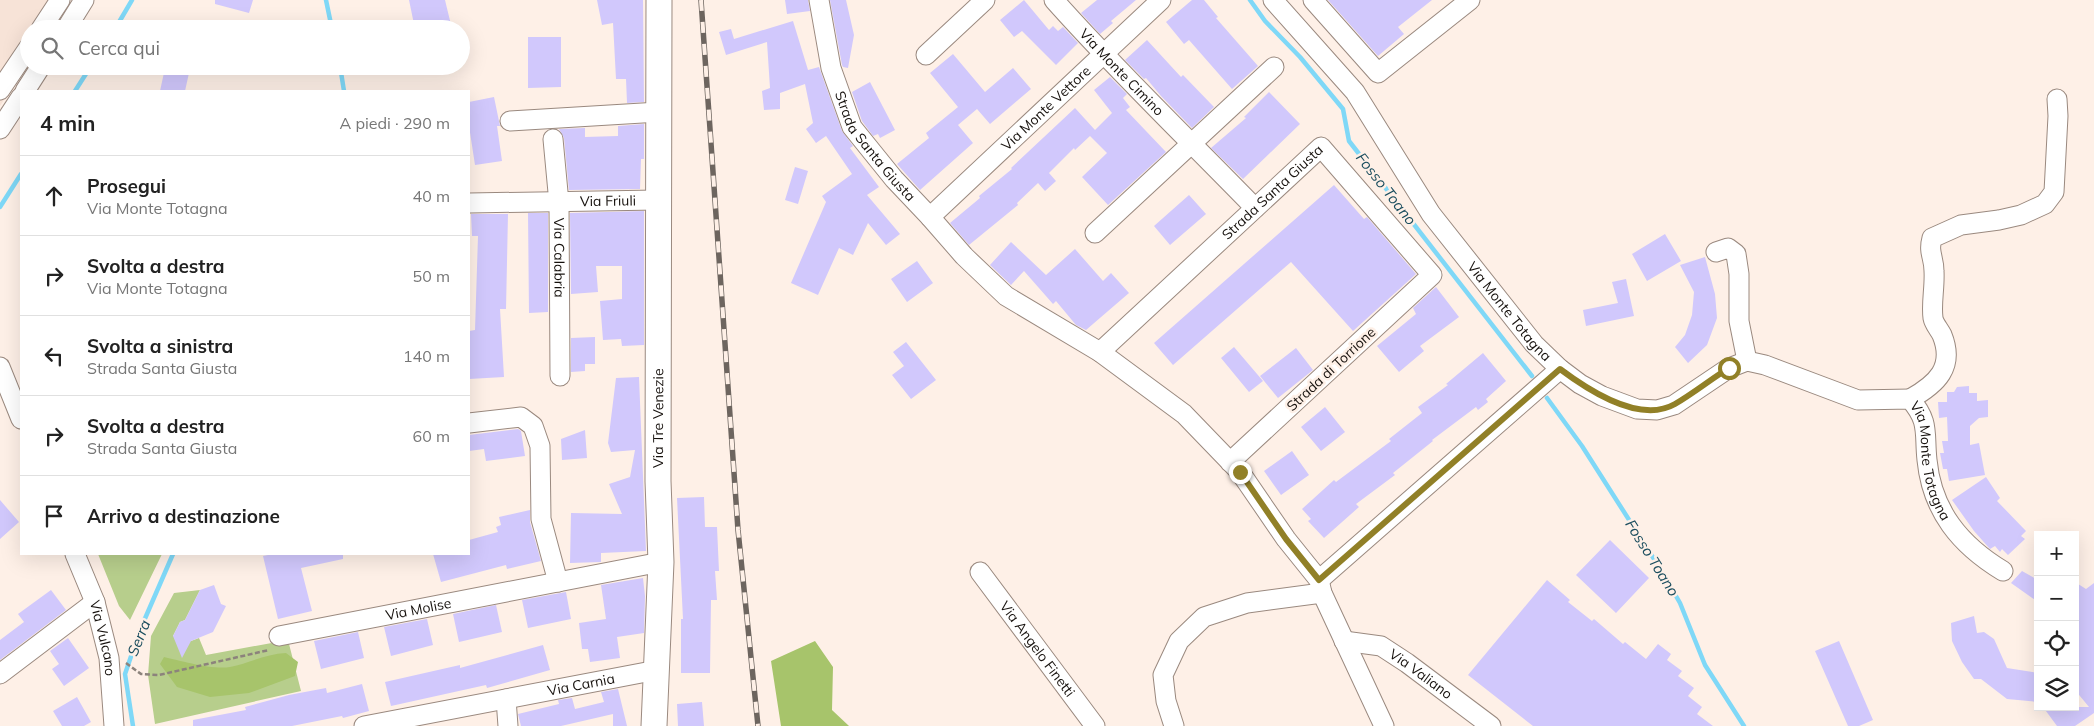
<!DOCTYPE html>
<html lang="it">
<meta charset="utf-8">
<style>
:root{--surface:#fff;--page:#f6f6f6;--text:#222;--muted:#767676;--line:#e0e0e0}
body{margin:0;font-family:Mulish,sans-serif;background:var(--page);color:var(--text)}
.controls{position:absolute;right:15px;bottom:15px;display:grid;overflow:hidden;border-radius:0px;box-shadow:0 5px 20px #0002}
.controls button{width:45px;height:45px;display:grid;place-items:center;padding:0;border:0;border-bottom:1px solid var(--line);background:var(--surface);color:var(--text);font:25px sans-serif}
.stop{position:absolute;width:15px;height:15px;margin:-11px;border:4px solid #918027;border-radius:50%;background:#fff}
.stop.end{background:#918027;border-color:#fff;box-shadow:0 1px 5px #0008}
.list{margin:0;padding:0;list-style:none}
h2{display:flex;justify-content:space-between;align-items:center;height:65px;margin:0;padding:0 20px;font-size:21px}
h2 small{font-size:16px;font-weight:400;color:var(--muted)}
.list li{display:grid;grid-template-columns:32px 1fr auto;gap:15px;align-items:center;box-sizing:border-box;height:80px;padding:0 20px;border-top:1px solid var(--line)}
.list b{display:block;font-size:19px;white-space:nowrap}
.list p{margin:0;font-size:16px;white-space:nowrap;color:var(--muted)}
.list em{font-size:16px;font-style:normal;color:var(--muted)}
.icon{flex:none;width:28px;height:28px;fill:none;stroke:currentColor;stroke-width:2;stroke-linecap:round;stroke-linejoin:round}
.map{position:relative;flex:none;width:2094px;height:726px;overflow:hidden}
.search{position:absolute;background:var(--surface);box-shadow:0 5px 20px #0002;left:20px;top:20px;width:450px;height:55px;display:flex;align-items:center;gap:12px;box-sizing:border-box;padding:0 18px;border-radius:28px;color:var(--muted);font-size:19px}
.panel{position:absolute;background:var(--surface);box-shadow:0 5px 20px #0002;left:20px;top:90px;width:450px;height:465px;border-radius:0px}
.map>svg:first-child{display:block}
</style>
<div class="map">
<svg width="2094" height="726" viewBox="0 0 2094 726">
<rect width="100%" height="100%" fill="#fef0e7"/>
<path fill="#f7e3d7" d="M0 0H69L50 29H29V62L0 106Z"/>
<path fill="#b7ce8c" d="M98 554H162L130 620 119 606Z
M200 590 185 620 180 622 173 636 191 641 199 638 206 655 288 640 301 691 155 724 148 675 151 636 174 593Z"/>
<path fill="#a7c46b" d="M815 641 833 667 832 710 849 726H781L771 661Z
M286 653 298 662 295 676 249 693 210 697 177 687 160 664 164 657C181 661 213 670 230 667 249 663 266 654 286 653Z"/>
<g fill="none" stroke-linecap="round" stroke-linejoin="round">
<path stroke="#7fd8f7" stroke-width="4.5" d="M326 0 332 29
M1250 0 1265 21 1300 57 1343 109 1349 141 1532 376
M115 29 132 0
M340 66 344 91
M75 91 91 66
M0 207 21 174
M1547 398 1582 446 1661 570 1680 603 1705 665 1744 726
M133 726 125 674 140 630 173 554"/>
</g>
<path fill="#d1c8fc" d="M215 0H253L249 13 215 4Z
M409 0H445L452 29H415Z
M597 0H643L644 102 627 103 626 79H616L613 23 602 25Z
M785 0H808L810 11 787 14Z
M830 0H846L854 35 848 68 843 67 842 65Z
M1024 0 1049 30 1053 26 1058 31 1063 27 1078 43 1056 65 1022 31 1014 37 1000 20Z
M1097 0H1136L1111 21 1113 23 1100 34 1081 13Z
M1192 0H1204L1218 17 1216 18 1258 66 1232 89 1189 40 1184 44 1166 22Z
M1328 0H1432L1398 27 1404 34 1378 56Z
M793 21 808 70 819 67 842 131 853 146 850 148 879 187 867 195 900 234 886 245 868 223 853 255 839 248 818 295 791 283 826 202 822 196 852 174 826 136 816 143 806 129 813 123 805 84 780 93V109L764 110 762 91 770 88 767 42 726 55 719 32 731 29 734 39Z
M528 37H561V87L528 88Z
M1147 40 1181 77 1183 75 1214 107 1192 128 1161 96 1146 78 1144 79 1125 60Z
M953 54 985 92 1013 68 1031 89 990 124 977 109 958 125 973 143 920 190 897 164 929 138 926 133 958 107 930 73Z
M165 68 189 73 185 91H160Z
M1110 77 1127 94 1123 98 1130 107 1126 110 1166 152 1108 205 1082 177 1107 153 1090 136 1075 150 1074 148 1049 173 1056 181 1045 191 1038 183 1017 203 1018 205 969 245 950 223 980 198 979 196 1012 169 1011 168 1075 108 1095 130 1112 113 1094 90Z
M870 82 895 130 880 138 878 134 873 136 862 121 852 92Z
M1269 92 1300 124 1243 179 1211 148 1246 118 1244 117Z
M494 97 500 126H497L502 161 475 165 469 126V102Z
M644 124V159H641L640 189 569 190 564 138 559 129 585 128V137L618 136V126Z
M795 167 808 171 798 204 785 200Z
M1334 185 1364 219 1367 217 1416 274 1353 331 1291 262 1173 365 1154 343Z
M1189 195 1206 214 1170 245 1154 226Z
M644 211V345L622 346 621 339 603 340 600 301 622 299V266H596L598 292 571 294 570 213Z
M528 213H548V312L529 313Z
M471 214H508L506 309H500L504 377 469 379V331L475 330 478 236H472Z
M1665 234 1681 261 1647 281 1632 254Z
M1011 242 1046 275 1075 249 1103 281 1111 273 1129 293 1086 330 1076 325 1056 301 1053 304 1024 271 1011 285 990 265Z
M1705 257 1715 294 1717 318 1707 345 1688 363 1675 347 1685 335 1692 315 1694 292 1680 265Z
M917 261 933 283 907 302 891 279Z
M1626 279 1634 316 1586 326 1583 310 1618 303 1612 282Z
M1436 287 1459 317 1420 346 1424 351 1399 372 1377 346 1416 314 1413 308Z
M595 337V364H585V371L571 372V338Z
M906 342 936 380 911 399 892 375 904 366 893 352Z
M1234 347 1263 381 1249 392 1221 358Z
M1296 348 1313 370 1278 398 1260 376Z
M1483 353 1506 381 1486 399 1488 402 1478 410 1476 407 1432 440 1433 441 1393 473 1395 475 1356 504 1359 507 1324 538 1308 521 1311 519 1302 509 1334 480 1336 482 1391 441 1389 439 1422 413 1418 407 1448 385 1446 384Z
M639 377 646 551 601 553V562L570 563 571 513 622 514 609 484 630 477 635 450 611 452 608 443 616 378Z
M1969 386V393H1977V401L1988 400V417L1979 418 1970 426V445L1979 443 1985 475 1949 481 1947 469H1943L1940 453H1944L1942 441H1948L1947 417 1939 418 1938 402H1947V392H1954L1957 387Z
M1325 407 1345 432 1321 451 1301 427Z
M518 429 521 431 525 456 486 461 484 449 469 451V435Z
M585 430 587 458 562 460 561 439Z
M1292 451 1309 475 1281 495 1264 471Z
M1986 477 2000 498 1997 501 2026 531 2021 536 2025 539 2008 555 2002 549 2000 552 1995 546 1990 549 1974 531 1952 500Z
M704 497 705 527H717L719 571H715L717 600H711L710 673H681V619H683L677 498Z
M0 500 19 522 0 539Z
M530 510V522L541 561 507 569 506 565 441 582 433 554H469V540L498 532 496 527 501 525 499 517Z
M1610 540 1649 578 1616 613 1576 575Z
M273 554H343V559L301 568 312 611 278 619 263 556Z
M2022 571 2038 580V602L2011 583Z
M643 578 645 596 644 633 617 637 620 658 590 662 588 649H582L579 623 606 619 601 585Z
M1547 580 1570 600 1568 602 1592 621 1594 619 1623 644 1625 642 1646 659 1658 644 1671 654 1667 660 1682 671 1678 676 1694 688 1688 696 1702 707 1697 714 1713 726H1533L1468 675Z
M2075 582 2086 589 2094 583V713L2075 726H2057L2043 707H2089L2075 690Z
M214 585 221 604 226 606 213 632 191 641 182 658 173 636 180 622 185 620 200 590Z
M51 590 66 610 0 660V640L24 622 18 614Z
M566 592 571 619 528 628 522 600Z
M496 605 502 632 459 642 453 614Z
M1974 616 1977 633 1984 632 1994 639 2007 668 2038 673V702L2007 699 1981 679H1974L1962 662 1952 641 1951 623Z
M427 619 433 645 391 656 384 627Z
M358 632 364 658 321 669 314 641Z
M68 638 89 668 64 686 52 669 59 664 50 651Z
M1839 641 1873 720 1859 726H1848L1815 651Z
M543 645 550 670 487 688 486 685 391 706 385 682 460 665V668Z
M362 684 369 711 343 718 342 716 292 726H193V720L246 710 245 707 289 695 326 688 327 693Z
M618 689 627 726H613V714L561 726H521L518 714 559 704 558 700 572 698 575 709 604 702 601 692Z
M77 697 91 722 84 726H62L53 711Z
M702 702 704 726H678L677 704Z"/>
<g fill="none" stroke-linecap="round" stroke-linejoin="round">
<defs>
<g id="minor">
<path id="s1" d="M819 0 831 68 852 127 894 179 930 217 964 256 1006 296 1100 352 1184 414 1240 472 1286 539 1319 580 1322 593 1384 726"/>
<path id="s2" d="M1054 0C1118 72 1188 139 1255 208"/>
<path id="s3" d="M1273 0 1355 92 1431 214 1534 344 1560 369 1580 384 1602 396 1637 409 1657 410 1674 405 1729 368 1747 361 1765 365 1858 400 1910 399C1930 422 1924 433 1927 460 1932 511 1960 545 2003 571"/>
<path d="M1313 0 1378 73 1470 0"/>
<path d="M41 29 60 0"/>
<path d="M66 29 84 0"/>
<path d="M926 55 985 0"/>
<path d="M0 90 29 47"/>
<path d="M25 91 41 66"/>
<path d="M510 121 659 112"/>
<path d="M0 129 21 97"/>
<path id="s4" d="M553 139 559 203 560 376"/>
<path id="s5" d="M469 203 657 200"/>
<path id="s6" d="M930 217 1161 0"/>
<path d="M1095 233 1274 67"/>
<path d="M1716 252 1728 248 1736 254 1739 274V321L1747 361"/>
<path id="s7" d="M1100 352 1321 147 1432 275 1230 462"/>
<path d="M0 367 21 419"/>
<path d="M1910 399C1937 384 1955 367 1942 335 1939 329 1934 324 1933 318 1931 303 1935 287 1934 271 1934 257 1928 253 1932 238L1961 225 1999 220 2021 215 2045 204 2054 192 2058 116 2057 99"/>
<path d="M469 423 521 417 533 426 540 446 541 519 558 582"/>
<path id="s8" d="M75 554 95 602 109 658 114 726"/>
<path id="s9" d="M980 572 1095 726"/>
<path d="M1319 580 1560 369"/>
<path id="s10" d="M279 636 661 562"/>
<path id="s11" d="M1344 641 1381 646 1407 663 1491 726"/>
<path d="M0 674 95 602"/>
<path d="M506 699 508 726"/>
<path id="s12" d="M364 726 657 670"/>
<path d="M1174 726 1166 701 1163 675 1179 641 1204 617 1247 603 1322 593"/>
</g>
<g id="major">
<path id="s13" d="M654 726 661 562 658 481 659 0"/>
</g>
</defs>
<use href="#minor" stroke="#9a897f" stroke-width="21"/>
<use href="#major" stroke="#9a897f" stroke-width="27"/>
<path stroke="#8c837c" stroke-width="2.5" stroke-dasharray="5 2.5" stroke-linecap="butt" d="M126 663 141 674 159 675 269 650"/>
<use href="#minor" stroke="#fff" stroke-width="19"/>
<use href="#major" stroke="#fff" stroke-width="25"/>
<defs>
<path id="rail" d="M701 0 738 530 758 726"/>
</defs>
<use href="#rail" stroke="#6d655f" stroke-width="5.5"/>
<use href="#rail" stroke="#fef0e7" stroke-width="4" stroke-dasharray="11" stroke-linecap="butt"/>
</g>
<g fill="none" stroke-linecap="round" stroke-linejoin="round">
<path stroke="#918027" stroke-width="6" d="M1240 472 1286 539 1319 580 1560 369C1588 390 1640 424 1675 404 1694 393 1711 379 1729 368"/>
</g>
<g text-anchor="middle" stroke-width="5" stroke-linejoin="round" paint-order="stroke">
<g font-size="14" fill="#16110d" stroke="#fef0e7">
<text dy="5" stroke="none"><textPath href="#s2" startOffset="99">Via Monte Cimino</textPath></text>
<text dy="5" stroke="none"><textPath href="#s6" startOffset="159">Via Monte Vettore</textPath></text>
<text dy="5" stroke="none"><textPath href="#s1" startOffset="160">Strada Santa Giusta</textPath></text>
<text dy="5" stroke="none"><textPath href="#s7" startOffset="235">Strada Santa Giusta</textPath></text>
<text dy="5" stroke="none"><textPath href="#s5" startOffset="139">Via Friuli</textPath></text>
<text dy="5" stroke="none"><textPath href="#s4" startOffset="119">Via Calabria</textPath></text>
<text dy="5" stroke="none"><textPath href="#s3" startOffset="392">Via Monte Totagna</textPath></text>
<text transform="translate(1331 369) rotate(-43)" y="5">Strada di Torrione</text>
<text dy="5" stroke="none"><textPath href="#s13" startOffset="308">Via Tre Venezie</textPath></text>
<text dy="5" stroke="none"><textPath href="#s3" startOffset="916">Via Monte Totagna</textPath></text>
<text dy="5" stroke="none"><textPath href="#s10" startOffset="142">Via Molise</textPath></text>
<text dy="5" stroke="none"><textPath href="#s8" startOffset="89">Via Vulcano</textPath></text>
<text dy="5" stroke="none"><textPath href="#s9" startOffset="96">Via Angelo Finetti</textPath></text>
<text dy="5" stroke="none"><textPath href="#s11" startOffset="86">Via Valiano</textPath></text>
<text dy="5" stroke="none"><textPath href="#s12" startOffset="221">Via Carnia</textPath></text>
</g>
<g font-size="15" font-style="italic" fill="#1a4d5e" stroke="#fef0e7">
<text transform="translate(1386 189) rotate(52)" y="5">Fosso Toano</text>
<text transform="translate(1652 558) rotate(58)" y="5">Fosso Toano</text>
<text transform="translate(139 638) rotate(-68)" y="5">Serra</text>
</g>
</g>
</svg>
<div class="controls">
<button>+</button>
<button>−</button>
<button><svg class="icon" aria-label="locate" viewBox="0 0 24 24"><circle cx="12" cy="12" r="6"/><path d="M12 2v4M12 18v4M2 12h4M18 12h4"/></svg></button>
<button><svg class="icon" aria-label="layers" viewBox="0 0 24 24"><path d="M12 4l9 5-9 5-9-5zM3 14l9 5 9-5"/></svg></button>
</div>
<div class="stop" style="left:1729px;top:368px"></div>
<div class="stop end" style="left:1240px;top:472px"></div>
<div class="search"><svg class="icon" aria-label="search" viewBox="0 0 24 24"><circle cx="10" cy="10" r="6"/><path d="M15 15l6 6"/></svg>Cerca qui</div>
<section class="panel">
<h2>4 min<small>A piedi · 290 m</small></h2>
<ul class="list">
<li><svg class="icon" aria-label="ahead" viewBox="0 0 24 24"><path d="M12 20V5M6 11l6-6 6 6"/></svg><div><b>Prosegui</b><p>Via Monte Totagna</p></div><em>40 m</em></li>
<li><svg class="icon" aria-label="right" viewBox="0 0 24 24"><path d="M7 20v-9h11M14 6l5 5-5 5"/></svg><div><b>Svolta a destra</b><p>Via Monte Totagna</p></div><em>50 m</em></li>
<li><svg class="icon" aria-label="left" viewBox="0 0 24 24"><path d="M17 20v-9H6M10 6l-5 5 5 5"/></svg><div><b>Svolta a sinistra</b><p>Strada Santa Giusta</p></div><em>140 m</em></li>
<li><svg class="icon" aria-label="right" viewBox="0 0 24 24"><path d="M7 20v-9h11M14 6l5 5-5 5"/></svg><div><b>Svolta a destra</b><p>Strada Santa Giusta</p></div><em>60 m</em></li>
<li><svg class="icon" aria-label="arrive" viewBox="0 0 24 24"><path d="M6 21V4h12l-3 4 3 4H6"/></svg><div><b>Arrivo a destinazione</b></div></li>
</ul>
</section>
</div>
